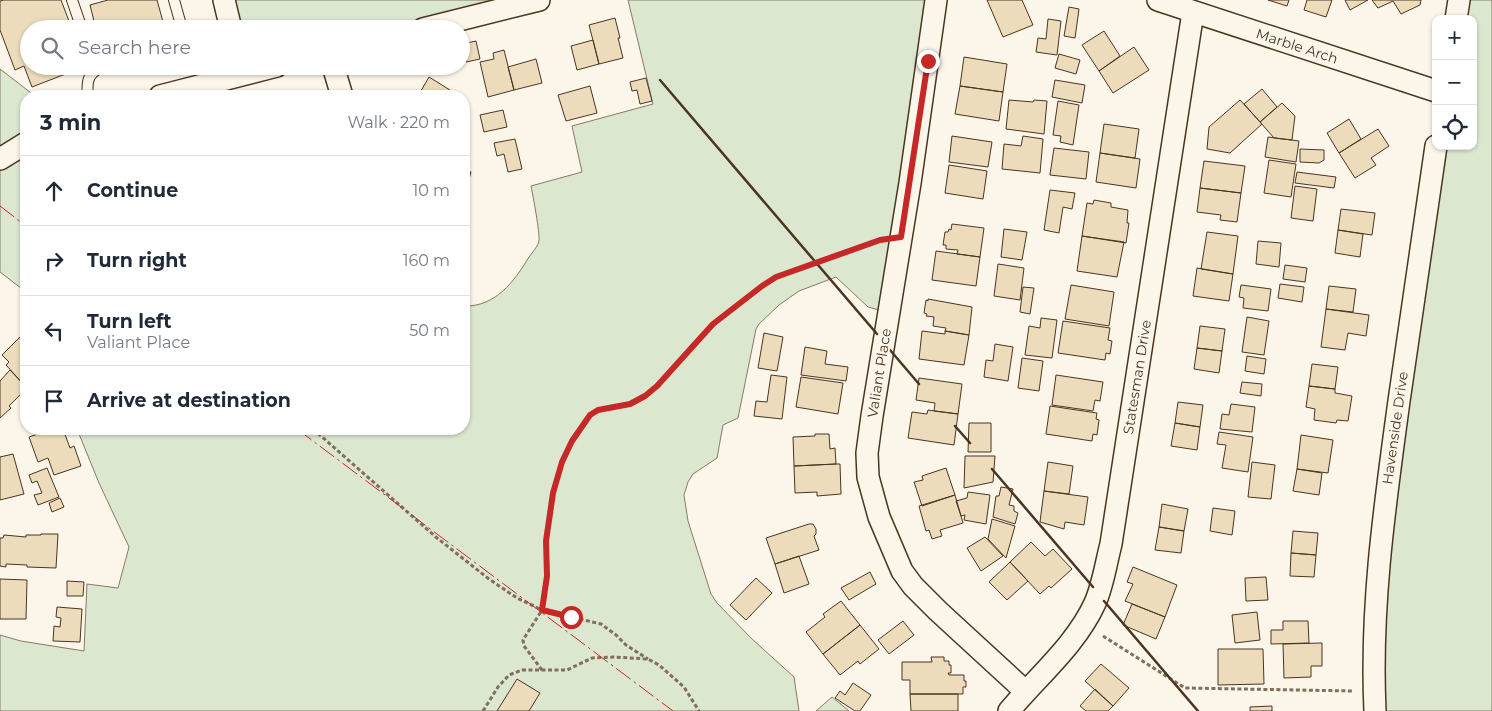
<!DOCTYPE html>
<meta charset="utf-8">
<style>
:root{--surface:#fff;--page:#f2f2f3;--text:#1f2937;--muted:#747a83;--line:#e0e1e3}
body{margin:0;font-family:Montserrat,sans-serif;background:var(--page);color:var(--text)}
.controls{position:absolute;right:15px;top:15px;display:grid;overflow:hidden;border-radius:10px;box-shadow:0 1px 4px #0004}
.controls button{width:45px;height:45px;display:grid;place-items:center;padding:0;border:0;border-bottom:1px solid var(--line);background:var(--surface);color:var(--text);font:25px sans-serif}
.stop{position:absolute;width:15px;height:15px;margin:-11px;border:4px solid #c62828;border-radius:50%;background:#fff}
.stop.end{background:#c62828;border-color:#fff;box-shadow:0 1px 5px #0008}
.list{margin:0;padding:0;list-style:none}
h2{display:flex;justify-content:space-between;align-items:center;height:65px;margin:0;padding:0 20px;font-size:21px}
h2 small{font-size:16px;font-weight:400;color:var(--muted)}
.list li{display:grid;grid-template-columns:32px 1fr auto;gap:15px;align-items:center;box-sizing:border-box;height:70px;padding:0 20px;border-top:1px solid var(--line)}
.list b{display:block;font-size:19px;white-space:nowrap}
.list p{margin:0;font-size:16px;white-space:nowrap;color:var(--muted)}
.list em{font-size:16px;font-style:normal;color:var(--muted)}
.icon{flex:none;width:28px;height:28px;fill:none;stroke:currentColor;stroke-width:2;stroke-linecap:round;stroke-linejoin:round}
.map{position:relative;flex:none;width:1492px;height:711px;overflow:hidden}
.search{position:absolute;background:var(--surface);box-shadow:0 1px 4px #0004;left:20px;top:20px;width:450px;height:55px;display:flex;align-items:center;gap:12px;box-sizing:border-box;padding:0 18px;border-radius:28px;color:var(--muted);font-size:19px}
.panel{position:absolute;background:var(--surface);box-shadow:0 1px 4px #0004;left:20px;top:90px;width:450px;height:345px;border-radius:20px}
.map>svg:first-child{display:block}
</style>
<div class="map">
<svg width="1492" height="711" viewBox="0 0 1492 711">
<rect width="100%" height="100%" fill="#fbf6e9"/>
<path fill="#dce7d0" stroke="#887966" d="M222 0H536L422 29H229Z
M628 0H937L890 313 868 307 836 277 799 291 779 305 759 324 756 329 738 418 723 425 717 458 693 474 688 482 684 495 688 521 711 594 717 603 751 638 794 677 799 711H0V635L21 641 84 651 87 584 118 588 129 547 99 483 77 429H464V306C495 307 514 282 529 257 532 253 538 246 539 241 540 233 533 196 531 186L582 172 572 126 653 104Z
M1458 0H1492V711H1375L1374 657 1436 146H1473V19H1455Z
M0 69 35 96H26V292L0 272Z
M832 697 849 711H816Z"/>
<path fill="#ecdcbc" stroke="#4a3520" d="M4 0H61L72 29H29V66H86L32 87 24 66 15 70 0 30V1Z
M108 0H157L165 29H96L90 5Z
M987 0H1022L1033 25 1003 37Z
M1268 0H1289L1287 6Z
M1307 0H1332L1326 17 1304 10Z
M1345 0H1368L1350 10Z
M1372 0H1421L1420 5 1401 14 1393 1 1378 8Z
M1069 7 1079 9 1075 38 1064 36Z
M615 18 620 38H618L623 58 599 64 589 25Z
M1048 19 1061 21 1057 55 1036 52 1038 38 1046 39Z
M1104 31 1120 56 1099 71 1082 45Z
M593 40 599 64 577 70 571 46Z
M476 41 480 59 466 62 462 44Z
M1134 47 1149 70 1113 93 1099 71Z
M504 50 514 90 488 97 480 62 494 59 493 53Z
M1059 54 1080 60 1076 74 1055 68Z
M964 57 1007 64 1003 92 960 86Z
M536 59 542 83 514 90 508 67Z
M429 77 450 90 446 96H418Z
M646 78 652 101 640 104 637 90 632 91 630 82Z
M1055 80 1085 85 1082 103 1052 97Z
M590 86 597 113 566 121 558 95Z
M960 86 1003 92 999 121 955 114Z
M1262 89 1277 107 1260 122 1244 104Z
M1009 100 1033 102 1034 100 1047 101 1044 134 1006 129Z
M1240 100 1262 124 1230 153 1207 149 1209 127Z
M1058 101 1079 105 1073 145 1060 142 1061 136 1053 135Z
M1282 103 1295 116 1292 140 1274 138 1260 122Z
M503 110 507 127 484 132 480 115Z
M1349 119 1361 139 1339 153 1327 133Z
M1104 124 1139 129 1135 158 1100 153Z
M1378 129 1389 146 1371 158 1376 165 1355 178 1339 153Z
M952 136 992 142 988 167 949 162Z
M1023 136 1043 139 1040 173 1002 169 1004 144 1021 146Z
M1268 137 1299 141 1296 162 1265 157Z
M515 139 522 169 508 172 504 154 497 156 494 143Z
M1054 148 1089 152 1086 179 1050 175Z
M1300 149 1324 150V160L1319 163 1300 162Z
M1100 153 1140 159 1136 188 1096 182Z
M1269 160 1296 164 1291 197 1264 193Z
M1204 161 1245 166 1241 193 1200 188Z
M949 165 987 171 983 199 945 193Z
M464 170 471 172 464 198Z
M1297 172 1336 177 1334 188 1295 183Z
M1295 186 1317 189 1313 221 1291 218Z
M1200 188 1241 193 1237 222 1220 220 1221 215 1197 212Z
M1050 190 1075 193 1072 209 1063 207 1059 233 1044 230Z
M1094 200 1111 203V207L1128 210 1127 223H1129L1126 243 1082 236 1087 203 1093 204Z
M1341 209 1375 213 1372 235 1338 230Z
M952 224 984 228 980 257 957 254 958 250 946 249V245H943L945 232H948L949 229 951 230Z
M1004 229 1027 232 1022 260 1001 257Z
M1338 230 1363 234 1360 257 1335 253Z
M1207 232 1238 236 1233 274 1201 269Z
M1082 236 1124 242 1117 277 1077 271Z
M1258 241 1281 243 1279 267 1256 264Z
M936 251 980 257 976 286 932 280Z
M998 264 1024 268 1020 300 994 296Z
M1285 265 1307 268 1305 282 1283 279Z
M1197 268 1233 274 1229 301 1193 296Z
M1280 284 1304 287 1302 302 1278 298Z
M1071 285 1114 292 1109 326 1065 319Z
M1241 285 1271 289 1268 311 1243 308 1244 298 1239 297Z
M1329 286 1356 289 1353 312 1326 309Z
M1023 287 1034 288 1030 314 1020 312Z
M928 299 972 307 969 335 945 331 946 328 933 326 934 317 926 316 927 314 924 313 926 300 928 301Z
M1326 309 1369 315 1366 336 1348 333 1345 350 1321 347Z
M1247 317 1269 321 1264 355 1242 352Z
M1041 318 1057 320 1052 358 1025 355 1029 326 1040 328Z
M1063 321 1110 328 1108 340 1112 341 1110 354 1106 353 1105 360 1058 353Z
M1200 326 1225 329 1222 351 1197 348Z
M922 331 945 334V331L969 335 964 365 919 359Z
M24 333 26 335V387L6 365 9 362 2 355Z
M764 333 783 337 777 371 758 368Z
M995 344 1013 347 1008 381 984 377 986 360 993 361Z
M805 347 827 351 825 364 848 367 846 381 801 375Z
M1197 348 1222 351 1219 373 1194 369Z
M1247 356 1266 359 1264 374 1245 371Z
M1022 358 1043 361 1039 391 1018 388Z
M1312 364 1338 367 1335 389 1309 386Z
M10 370 26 387V389L9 406 11 408 0 418V381Z
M771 375 787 377 782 419 754 416 756 401 767 402Z
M1056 375 1103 382 1100 401 1095 400 1093 411 1052 405Z
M801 377 843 383 838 414 796 407Z
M919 378 962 384 958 414 934 411 935 403 916 400Z
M1242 382 1262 384 1261 396 1240 393Z
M1309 386 1335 389V393L1352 396 1348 421 1337 420 1336 423 1314 420 1315 409 1306 407Z
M1178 402 1203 405 1200 427 1175 423Z
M1231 404 1255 407 1252 432 1220 429 1222 414 1229 415Z
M1050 406 1097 413 1096 419 1099 420 1097 435 1093 434 1092 441 1046 434Z
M928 410 958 414 954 445 908 438 912 412 927 414Z
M969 423H991V452H968Z
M1175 423 1200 427 1197 450 1171 446Z
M53 429H63L70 448 74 446 81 466 54 475 48 458 38 462 29 437Z
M1219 432 1253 437 1248 472 1222 468 1226 445 1217 444Z
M815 434H829L830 449 835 448 836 464 794 466 793 437 815 436Z
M1301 435 1333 440 1328 473 1297 469Z
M13 454 24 494 0 500V457Z
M965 456H995L993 482 964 488Z
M1048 462 1073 466 1069 494 1044 491Z
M1252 462 1275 465 1271 499 1248 497Z
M836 464H840L841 494 817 496V492L795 493 794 466Z
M47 468 59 497 38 505 34 495 42 493 37 481 32 483 29 475Z
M946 468 955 495 922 506 914 482 923 480 922 476Z
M1297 469 1322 473 1319 495 1293 491Z
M1001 487 1013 489 1009 505 1014 506V511L1018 513 1015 524 993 517 996 496H999Z
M1044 491 1088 497 1084 525 1065 522 1064 529 1040 522Z
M968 492 990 495 986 524 964 520 965 515 961 516 956 501 967 498Z
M955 495 963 523 940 530 942 536 932 539 929 530 926 531 919 506Z
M60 498 64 507 52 512 49 503Z
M1162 504 1188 509 1184 531 1159 527Z
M1213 508 1235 511 1232 535 1210 531Z
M992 519 1015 526 1006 558 988 539Z
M809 524H813L816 529V534L814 536 819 550 775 564 766 538Z
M1159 527 1184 531 1181 553 1155 550Z
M1293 531 1318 533 1316 555 1291 553Z
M41 534H58L56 568 27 567V565L6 564V567L0 566V538H3L4 535 26 537V535H41Z
M985 537 1003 556 981 571 967 548Z
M1031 542 1045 556 1053 549 1072 569 1051 588 1049 586 1040 594 1010 562Z
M1291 553 1316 555 1314 577 1290 576Z
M799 556 809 584 784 593 775 564Z
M1010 562 1028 581 1007 600 989 582Z
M1133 567 1177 585 1165 617 1125 601 1133 584 1127 582Z
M870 572 876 584 849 600 841 588Z
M1266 577 1268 600 1246 601 1245 578Z
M756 578 772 593 746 620 730 605Z
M0 579 27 580 26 619H0Z
M67 581 84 582 83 596H67Z
M841 601 860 625 823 654 806 632 825 617 823 614Z
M1132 604 1165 617 1156 639 1123 625Z
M57 607 82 609 80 642 53 641 54 626 60 627 61 618 56 617Z
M1257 612 1260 640 1235 643 1232 615Z
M903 621 914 635 889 654 878 640Z
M1283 621H1308L1309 643 1271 644V630H1283Z
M860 625 879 649 860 664 858 661 840 675 823 654Z
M1322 643V666H1311V677L1284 678 1283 644Z
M1218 649H1263L1264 684 1218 685Z
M931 657H944V661H949V665H951V673H948L949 675H964V681H966V687H963V694H910V680H902V662H932Z
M1101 664 1129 688 1113 706 1085 681Z
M517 679 540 693 529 711H497Z
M853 683 871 695 860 711H855L835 698 840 691 845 695Z
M1095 689 1113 706 1108 711H1086L1080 706Z
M910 694H958V711H911Z
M1272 706V711H1250V707Z"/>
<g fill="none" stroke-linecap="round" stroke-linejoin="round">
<defs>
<path id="lane" d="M72 0 82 29
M174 0 181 25 180 29
M88 96C86 79 89 71 106 66"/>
<path id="street" d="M224 0 231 29
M936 0 910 183 872 416 867 453 868 477 879 517 902 571 913 586 938 611 1025 691
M1158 0 1436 91
M1456 19 1459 0
M423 29 539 0
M333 66 342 96
M160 96 277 66
M0 159 26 143
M1009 711C1037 677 1076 645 1095 603 1103 585 1106 563 1111 544L1193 12
M1375 711C1370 607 1385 504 1399 401 1411 316 1423 231 1436 146"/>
</defs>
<use href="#lane" stroke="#4a3520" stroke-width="12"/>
<use href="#street" stroke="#4a3520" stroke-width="24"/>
<path stroke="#7f6f5c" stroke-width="3" stroke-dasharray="4 2.5" stroke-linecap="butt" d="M313 429 437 538 489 579 517 598 542 610 601 624 616 635 626 645 648 659
M1103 636 1185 688 1354 691
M542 670 524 646 523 640 542 610 547 576 546 541 553 493 562 462 572 441 590 415 598 410 630 404 645 396 657 386 713 324 776 277 878 241
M483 711 498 687 509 675 522 670H567L592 658 613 657 648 659 659 665 684 687 699 711"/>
<use href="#lane" stroke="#fbf6e9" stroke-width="10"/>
<use href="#street" stroke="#fbf6e9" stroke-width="21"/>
<path stroke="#4a3520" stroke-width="2.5" d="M660 80 877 334
M890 350 919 384
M955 426 970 443
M992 469 1093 587
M1104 601 1198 711"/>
<path stroke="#c62828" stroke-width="1" stroke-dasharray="18 4 2.5 4" stroke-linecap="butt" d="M0 206 26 226
M297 429 673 711"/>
</g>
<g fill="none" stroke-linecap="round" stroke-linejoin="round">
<path stroke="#c62828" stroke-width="6" d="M571 617 542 610 547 576 546 541 553 493 562 462 572 441 590 415 598 410 630 404 645 396 657 386 713 324 762 286 776 277 880 240 901 237 928 61"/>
</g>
<g text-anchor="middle" stroke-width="4" stroke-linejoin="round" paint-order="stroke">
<g font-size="14" fill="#4a3520" stroke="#fbf6e9">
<text transform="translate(1297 46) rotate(18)" y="5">Marble Arch</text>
<text transform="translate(879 373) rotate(-81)" y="5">Valiant Place</text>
<text transform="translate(1137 377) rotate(-81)" y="5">Statesman Drive</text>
<text transform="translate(1395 428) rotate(-82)" y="5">Havenside Drive</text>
</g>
</g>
</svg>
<div class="controls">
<button>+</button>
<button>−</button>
<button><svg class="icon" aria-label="locate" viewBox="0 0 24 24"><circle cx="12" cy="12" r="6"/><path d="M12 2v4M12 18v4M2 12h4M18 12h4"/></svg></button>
</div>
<div class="stop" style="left:571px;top:617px"></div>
<div class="stop end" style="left:928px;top:61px"></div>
<div class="search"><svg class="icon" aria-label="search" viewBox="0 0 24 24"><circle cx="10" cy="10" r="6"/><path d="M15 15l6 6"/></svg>Search here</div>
<section class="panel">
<h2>3 min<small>Walk · 220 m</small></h2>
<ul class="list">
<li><svg class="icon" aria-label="ahead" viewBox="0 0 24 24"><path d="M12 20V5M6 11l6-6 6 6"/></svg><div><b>Continue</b></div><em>10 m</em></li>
<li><svg class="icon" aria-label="right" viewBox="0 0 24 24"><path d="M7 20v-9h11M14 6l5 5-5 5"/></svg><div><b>Turn right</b></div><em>160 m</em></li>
<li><svg class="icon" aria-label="left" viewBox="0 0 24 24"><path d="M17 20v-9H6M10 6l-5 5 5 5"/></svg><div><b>Turn left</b><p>Valiant Place</p></div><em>50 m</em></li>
<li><svg class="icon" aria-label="arrive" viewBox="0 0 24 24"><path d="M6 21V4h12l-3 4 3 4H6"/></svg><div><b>Arrive at destination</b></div></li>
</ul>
</section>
</div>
